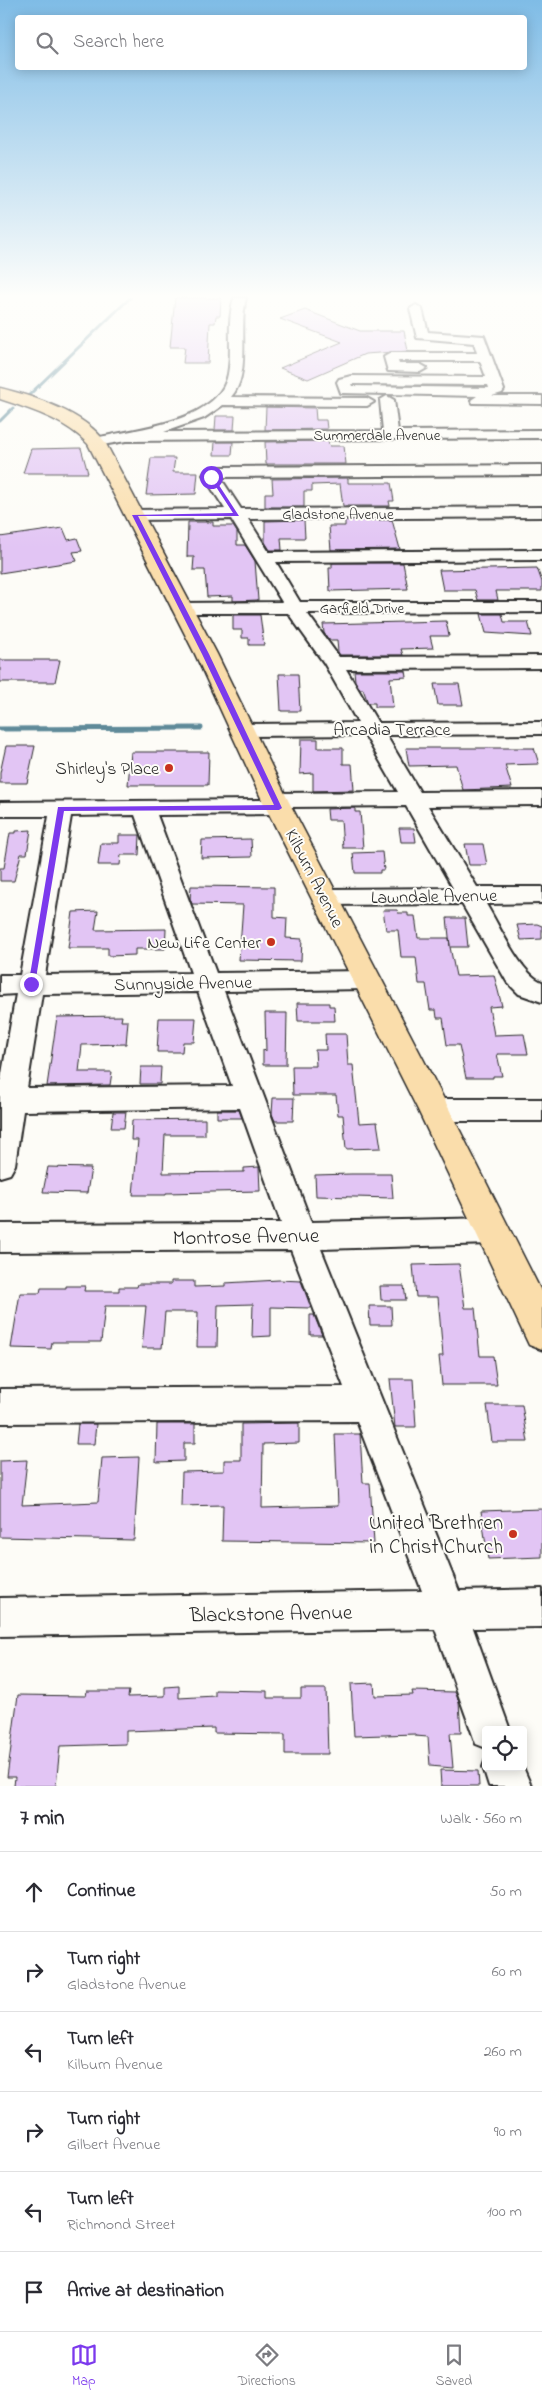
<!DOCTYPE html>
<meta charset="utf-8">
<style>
:root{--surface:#fff;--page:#f7f7f7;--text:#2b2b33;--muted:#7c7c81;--line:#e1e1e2;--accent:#7c3aed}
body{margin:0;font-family:"Indie Flower",sans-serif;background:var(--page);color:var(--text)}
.controls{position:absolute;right:15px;bottom:15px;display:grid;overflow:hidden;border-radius:5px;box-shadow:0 2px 12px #0003}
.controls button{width:45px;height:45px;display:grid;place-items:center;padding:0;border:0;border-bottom:1px solid var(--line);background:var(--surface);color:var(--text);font:25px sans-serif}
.stop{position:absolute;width:15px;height:15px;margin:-11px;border:4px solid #7c3aed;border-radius:50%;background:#fff}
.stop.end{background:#7c3aed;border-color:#fff;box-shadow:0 1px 5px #0008}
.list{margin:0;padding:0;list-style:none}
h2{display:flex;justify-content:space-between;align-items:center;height:65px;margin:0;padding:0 20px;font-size:21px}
h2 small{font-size:16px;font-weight:400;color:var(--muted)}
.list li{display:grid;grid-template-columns:32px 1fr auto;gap:15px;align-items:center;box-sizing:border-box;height:80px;padding:0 20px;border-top:1px solid var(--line)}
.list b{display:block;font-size:19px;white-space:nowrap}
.list p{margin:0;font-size:16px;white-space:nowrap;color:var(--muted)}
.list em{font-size:16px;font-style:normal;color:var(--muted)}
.icon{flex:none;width:28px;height:28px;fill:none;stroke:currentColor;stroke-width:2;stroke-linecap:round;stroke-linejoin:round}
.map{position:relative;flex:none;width:542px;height:1786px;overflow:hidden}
.search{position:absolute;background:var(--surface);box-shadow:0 2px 12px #0003;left:15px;right:15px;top:15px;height:55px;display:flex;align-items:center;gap:12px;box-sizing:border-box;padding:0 18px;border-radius:5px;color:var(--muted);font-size:19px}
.sheet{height:545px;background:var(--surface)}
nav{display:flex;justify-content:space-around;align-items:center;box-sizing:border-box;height:70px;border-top:1px solid var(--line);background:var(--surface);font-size:14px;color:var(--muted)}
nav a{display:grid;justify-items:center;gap:2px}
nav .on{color:var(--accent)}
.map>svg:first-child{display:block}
</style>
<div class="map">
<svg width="542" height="1786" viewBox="0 0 542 1786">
<rect width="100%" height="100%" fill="#fdfcf7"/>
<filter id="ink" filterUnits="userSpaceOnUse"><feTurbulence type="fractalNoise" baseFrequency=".02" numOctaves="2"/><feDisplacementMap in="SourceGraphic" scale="10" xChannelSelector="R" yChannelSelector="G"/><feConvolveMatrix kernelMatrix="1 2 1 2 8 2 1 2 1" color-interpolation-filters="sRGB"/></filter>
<g filter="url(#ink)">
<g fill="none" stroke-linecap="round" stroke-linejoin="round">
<path stroke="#5f8a99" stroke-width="3" d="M28 396 130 298
M0 421 13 408"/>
<path stroke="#5f8a99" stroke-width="5" d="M0 729 201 728"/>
</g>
<path fill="#e2c5f4" stroke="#2b2b2b" d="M175 298H221L220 316H216L215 323H210L208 363H183L185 347H170Z
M305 310 360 331H404L408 351 365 354 308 379 280 368 342 342 280 319Z
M266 407 315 408 316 420H326L327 429 265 430Z
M216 416H235L234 430H215Z
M328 441 329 446H344L346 464H266L265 442Z
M215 442H233L232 455H214Z
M81 448 88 473H23L31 449Z
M151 458H175L173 472H198L196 494 146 495Z
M348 478V483H391L394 501H389L390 506H343L340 484 312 485V491H304V507H265V493H273L272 479Z
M304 520 305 538H281L282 550H270L265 542V521Z
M345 520H392L400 549 331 550 329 526H345Z
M188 522H213V526H233L237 532V545H245L255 561 258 600 233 601V596L207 597 205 570H193L194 557H187Z
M63 528 68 540 77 538 82 551 73 552 77 561 0 573V537Z
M332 563H403L408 589 330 591 329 568H332Z
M537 568 542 582V591H496L498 600H478L475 590H443L439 570Z
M481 614H502L504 622H528L532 636 486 633Z
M233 615H260L264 645H249V638H242V630H233Z
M446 621 449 636H430L433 648 401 649 403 655H340L338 652 337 640H329L324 633 323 624Z
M0 660H60L55 682H0Z
M354 671H406L407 677 390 678 393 707H375V703H368L363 689H360L355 681Z
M279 674H298L300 711H281Z
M434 684H459L463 705H438Z
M301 739H318V748H343V764H352L354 790 313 791V773L300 774Z
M6 746H35L27 783H0V773Z
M406 748H534L539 764 505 765 512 788 463 790 456 765 409 766Z
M131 752H209L208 785H128Z
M355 808V812H360L363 848H343L341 820H328L327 809Z
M399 828H414L416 842H401Z
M31 830 27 854H21L14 881H0V868H4L10 833H16V831Z
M119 835H140L139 855H121L120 865H98L101 843H119Z
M251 839 252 857 201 858 202 840Z
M465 844H483L487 865H469Z
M382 852 384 870H380V873H355L353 853Z
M191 886 274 887V917L287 918 286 938 302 939 301 961 239 960 243 905 192 904 190 899Z
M383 910H397L398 913H408V916H415L418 938H449L450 946 447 918H465L468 947H450L456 976 494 975 502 1006 489 1007 494 1035 524 1034 528 1054H497L502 1076H493V1078H466L459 1045H447L443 1018H437L436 1010H430L426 984H419L416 957H401L398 930H386Z
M98 911 95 930 166 929 165 949H135V955L108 956V948H68L73 912Z
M537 924 542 926V939L521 940 517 925Z
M297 1003H329V1006H334L335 1021H298Z
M265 1013H287L286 1065H263V1050L266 1051Z
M122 1016 121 1021H128L126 1044 82 1045 79 1072H112L110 1085 47 1086 57 1017Z
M159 1018H196L194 1042H183L182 1052H157Z
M325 1034H346L348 1065H353L359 1123 377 1122 381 1148 346 1149 343 1115H338L336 1095H293L292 1066H316L315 1050H326Z
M141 1067H161L160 1084H140Z
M273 1098H294L293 1121H275L272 1114Z
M217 1110H239L242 1118H217Z
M113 1112H126L124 1128H111Z
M205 1119V1135H165L163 1173 244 1172V1168L259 1167 260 1191 166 1193V1195H133L138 1140H131L132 1120Z
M48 1167 91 1168 87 1193 43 1192Z
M351 1174H391L393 1198 316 1196 315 1175Z
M459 1264 465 1308H475L480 1356H493L497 1385H442L439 1356H443L438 1297H416L413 1265Z
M279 1280 301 1281 311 1308 271 1307V1336L252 1337 253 1304 218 1305 217 1347H197L198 1312H165L162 1348H142L146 1306H105L101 1342H52L51 1349 11 1348 20 1293H40L41 1288H66V1286H85L84 1291H119V1287H137L138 1284H171V1281H194V1287L225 1286V1283Z
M380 1286H404L406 1300H381Z
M369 1306H391L392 1325H370Z
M310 1315H314L322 1335H310Z
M390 1379H413L416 1427H395Z
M487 1405H522L528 1442H492Z
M299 1423V1443L263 1444 262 1508 338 1506 335 1434H360L363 1483H370L374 1543 222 1541 223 1505 181 1506 182 1472 224 1471V1460H241V1424Z
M78 1424H96L94 1444H76Z
M157 1424H195V1443H184V1461L156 1462Z
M139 1457 134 1540 0 1537V1461L27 1460 22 1505 98 1502 102 1458Z
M542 1509V1557L488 1559 481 1511Z
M374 1683 375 1696 413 1695 412 1691 455 1692 459 1702 461 1733H450L453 1768 430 1766 428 1737 415 1736V1734L354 1736 351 1684Z
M179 1686V1698L215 1696V1690L267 1691V1698H301V1689H326L328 1754H285V1734L214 1733V1728L126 1731V1744L60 1746 56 1786H14L15 1777H7L18 1695 86 1696 87 1691H129L128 1697 165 1696V1687Z
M440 1770 478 1771 479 1786H441Z"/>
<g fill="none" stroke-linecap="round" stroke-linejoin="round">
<defs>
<path id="minor" d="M234 298H246C238 327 252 374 231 397L367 398 374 402 367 406 223 405 204 418 164 432 383 431 380 400 387 396 394 400 398 431 542 430V438L126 441 96 446 91 445 89 442 91 439C130 429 219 424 228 374 233 349 226 323 234 298Z
M416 305 422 309 428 332 484 336 504 390 502 393 492 396H542V404L473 403 471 400 477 396 341 393 337 382 339 379 351 376 486 377 480 361H398L399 364H420L427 368 420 372 388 371 384 357 391 353H477L474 343 417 338 410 309ZM351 384 488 385 489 388 352 386Z
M542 465V475L220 477 241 509 542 507V517L248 519 269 552 542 550V560L276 562 300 602H542V612L307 613 339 657 542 656V668L346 669 378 723 542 722V734L386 735 420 792 542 791V805L428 806 477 887H542V903L486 904C498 923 521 975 542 982V1002L519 994 507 982 462 904 325 905 317 903 313 897 317 891 325 889 453 888 406 806 290 807 287 812 279 814 157 815 216 973 367 971 376 973 380 980 376 987 367 989 224 991 311 1222 492 1218 503 1221 507 1231 503 1241 492 1244 321 1249 459 1591 542 1589V1627L473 1628 510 1730H486V1748L476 1744 435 1629 0 1636V1598L422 1591 357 1421 0 1423V1389L344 1387 291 1250 0 1252V1224L281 1223 240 1108 23 1111 15 1165 10 1174 0 1177V1085L16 994 0 995V975H20L49 816H0V802L264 800 267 795 275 793 398 792 365 735 241 736 234 734 231 730 234 726 241 724 358 723 324 663 288 613H181L175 612 172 608 175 604 181 603 282 602 231 519 134 520 128 518 126 515 128 512 134 510 225 509 203 475 205 472 220 467ZM135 815 191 973 45 975 71 816ZM198 992 232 1086 27 1088 42 994Z
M434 1099H542V1121H434L424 1118 420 1110 424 1102Z
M486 1759V1767H523L531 1786H489L483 1767Z"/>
<path id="major" d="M0 388C33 396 85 413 105 442L217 654 288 800 445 1101 542 1293V1350L529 1345 418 1110 262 800 195 654 88 444C64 419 32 410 0 399Z"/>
</defs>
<use href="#minor" stroke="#2b2b2b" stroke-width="4"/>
<use href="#major" stroke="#2b2b2b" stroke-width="3"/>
<use href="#minor" fill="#fdfcf7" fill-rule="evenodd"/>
<use href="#major" fill="#faddab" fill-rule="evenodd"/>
</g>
</g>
<linearGradient id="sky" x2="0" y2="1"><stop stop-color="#7fbce6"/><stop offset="0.54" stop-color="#fefefb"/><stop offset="1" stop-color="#fefefb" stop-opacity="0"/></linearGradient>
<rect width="542" height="548" fill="url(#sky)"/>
<path fill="#7c3aed" d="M209 476H213L239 516H138L209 654 282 808 279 810 64 811 35 984 34 987H28L58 807 274 805 202 654 132 515 233 513Z"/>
<g fill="#c8321e" stroke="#fdfcf7" stroke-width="2">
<circle cx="169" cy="768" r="5"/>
<circle cx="271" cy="942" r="5"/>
<circle cx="513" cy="1534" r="5"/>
</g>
<g text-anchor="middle" stroke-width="4" stroke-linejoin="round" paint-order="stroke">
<g font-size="15" fill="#2b2b2b" stroke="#fdfcf7">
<text x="377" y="440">Summerdale Avenue</text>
<text x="338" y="519">Gladstone Avenue</text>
<text x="362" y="613">Garfield Drive</text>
</g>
<g font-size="18" fill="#2b2b2b" stroke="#fdfcf7">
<text x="392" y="735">Arcadia Terrace</text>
<text transform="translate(315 878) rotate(63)" y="6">Kilburn Avenue</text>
<text transform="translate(434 896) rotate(-1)" y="6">Lawndale Avenue</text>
<text transform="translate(183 983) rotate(-1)" y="6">Sunnyside Avenue</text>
</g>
<g font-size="18" fill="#2b2b2b" stroke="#fdfcf7" text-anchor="end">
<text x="159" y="774">Shirley's Place</text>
<text x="261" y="948">New Life Center</text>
</g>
<g font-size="21" fill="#2b2b2b" stroke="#fdfcf7">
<text transform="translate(246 1236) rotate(-1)" y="7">Montrose Avenue</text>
<text transform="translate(271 1613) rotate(-1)" y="7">Blackstone Avenue</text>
</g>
<g font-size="21" fill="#2b2b2b" stroke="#fdfcf7" text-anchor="end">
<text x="503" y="1529">United Brethren<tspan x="503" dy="24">in Christ Church</tspan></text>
</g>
</g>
</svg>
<div class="controls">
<button><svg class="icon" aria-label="locate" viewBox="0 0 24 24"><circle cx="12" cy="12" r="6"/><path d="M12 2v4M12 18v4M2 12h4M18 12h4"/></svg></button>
</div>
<div class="stop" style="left:211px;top:477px"></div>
<div class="stop end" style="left:31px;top:984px"></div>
<div class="search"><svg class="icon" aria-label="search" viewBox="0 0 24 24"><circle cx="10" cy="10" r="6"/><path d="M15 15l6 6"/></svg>Search here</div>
</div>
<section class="sheet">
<h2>7 min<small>Walk · 560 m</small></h2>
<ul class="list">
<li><svg class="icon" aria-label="ahead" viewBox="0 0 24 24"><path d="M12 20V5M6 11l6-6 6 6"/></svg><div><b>Continue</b></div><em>50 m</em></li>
<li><svg class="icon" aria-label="right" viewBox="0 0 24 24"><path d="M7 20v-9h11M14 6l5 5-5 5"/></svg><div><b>Turn right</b><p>Gladstone Avenue</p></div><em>60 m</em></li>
<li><svg class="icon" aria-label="left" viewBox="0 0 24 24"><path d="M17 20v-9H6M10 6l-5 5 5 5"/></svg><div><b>Turn left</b><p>Kilburn Avenue</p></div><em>260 m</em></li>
<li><svg class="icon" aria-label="right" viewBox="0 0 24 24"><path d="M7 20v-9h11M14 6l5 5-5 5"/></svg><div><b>Turn right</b><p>Gilbert Avenue</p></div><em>90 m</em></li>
<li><svg class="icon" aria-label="left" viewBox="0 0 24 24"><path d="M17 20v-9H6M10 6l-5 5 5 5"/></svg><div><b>Turn left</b><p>Richmond Street</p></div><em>100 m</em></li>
<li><svg class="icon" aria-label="arrive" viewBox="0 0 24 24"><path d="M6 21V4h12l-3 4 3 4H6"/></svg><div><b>Arrive at destination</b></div></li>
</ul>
</section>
<nav>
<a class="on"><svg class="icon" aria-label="map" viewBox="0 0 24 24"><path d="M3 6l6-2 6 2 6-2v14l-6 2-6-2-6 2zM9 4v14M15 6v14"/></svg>Map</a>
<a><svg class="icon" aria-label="directions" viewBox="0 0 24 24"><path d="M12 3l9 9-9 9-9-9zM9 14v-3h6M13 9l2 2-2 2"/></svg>Directions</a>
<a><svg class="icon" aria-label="saved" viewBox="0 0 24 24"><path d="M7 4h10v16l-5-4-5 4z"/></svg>Saved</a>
</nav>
